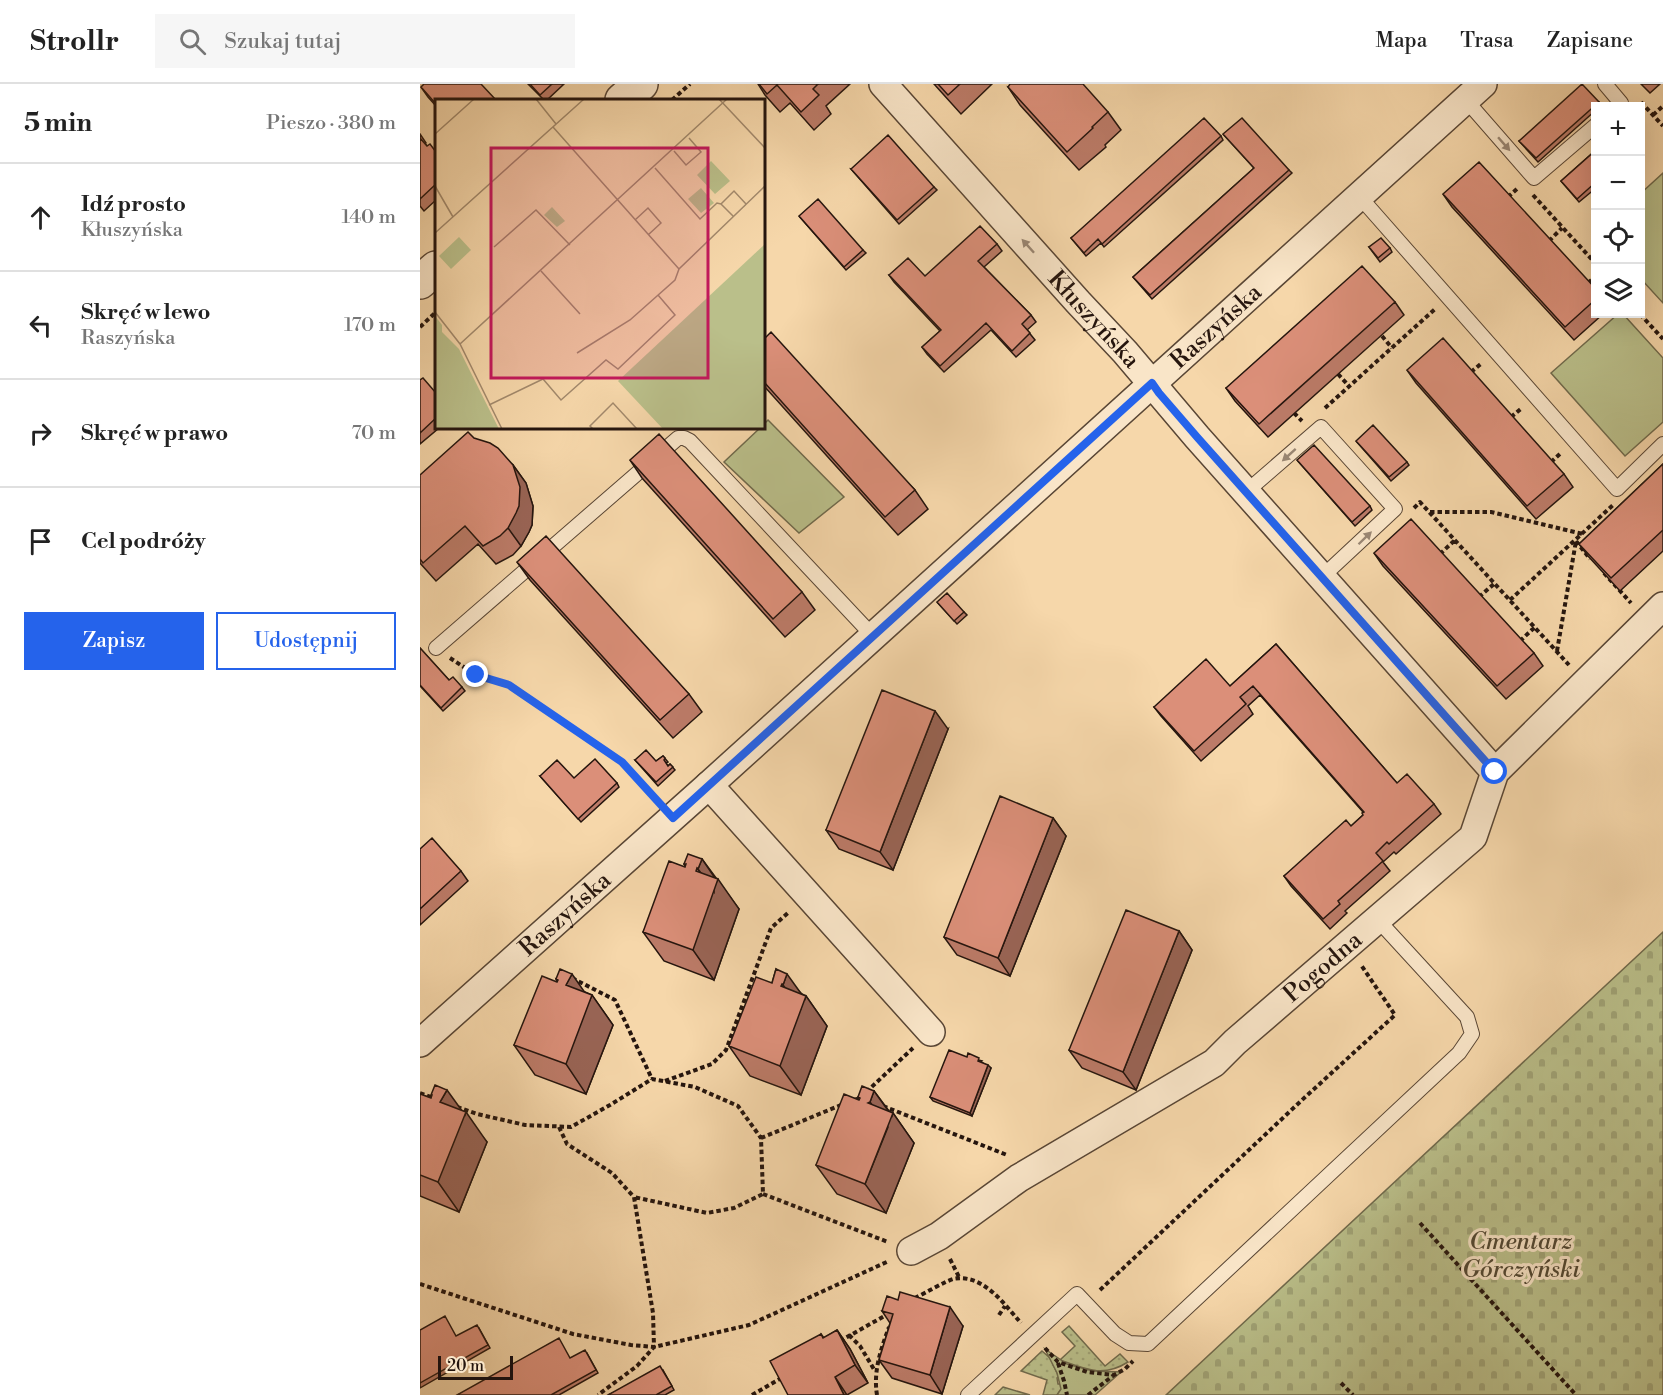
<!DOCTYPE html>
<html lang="pl">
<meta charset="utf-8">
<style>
:root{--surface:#fff;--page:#f6f6f6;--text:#222;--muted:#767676;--line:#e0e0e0;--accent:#2563eb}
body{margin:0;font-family:"Libre Bodoni",serif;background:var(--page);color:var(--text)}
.controls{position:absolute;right:18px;top:18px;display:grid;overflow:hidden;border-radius:0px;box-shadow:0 6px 24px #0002}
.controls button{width:54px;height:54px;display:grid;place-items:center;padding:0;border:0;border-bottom:2px solid var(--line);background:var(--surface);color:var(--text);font:30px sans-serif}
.scale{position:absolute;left:18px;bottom:15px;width:75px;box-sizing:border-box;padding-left:6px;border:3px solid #25150e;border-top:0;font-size:16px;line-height:21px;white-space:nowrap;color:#25150e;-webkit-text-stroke:4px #f9e5c8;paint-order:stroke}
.stop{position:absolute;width:18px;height:18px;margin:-14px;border:4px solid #2563eb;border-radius:50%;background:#fff}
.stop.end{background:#2563eb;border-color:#fff;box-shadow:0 2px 6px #0008}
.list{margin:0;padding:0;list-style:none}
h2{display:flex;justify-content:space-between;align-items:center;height:78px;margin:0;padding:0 24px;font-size:26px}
h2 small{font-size:20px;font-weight:400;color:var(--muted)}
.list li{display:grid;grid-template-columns:39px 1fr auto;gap:18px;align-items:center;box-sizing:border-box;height:108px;padding:0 24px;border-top:2px solid var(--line)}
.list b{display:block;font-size:22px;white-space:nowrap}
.list p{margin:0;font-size:20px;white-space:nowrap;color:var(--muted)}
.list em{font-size:20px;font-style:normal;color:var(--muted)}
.actions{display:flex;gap:12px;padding:18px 24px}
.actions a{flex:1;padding:14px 0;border:2px solid var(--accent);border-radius:0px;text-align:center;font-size:21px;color:var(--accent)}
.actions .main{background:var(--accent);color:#fff}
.icon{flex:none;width:33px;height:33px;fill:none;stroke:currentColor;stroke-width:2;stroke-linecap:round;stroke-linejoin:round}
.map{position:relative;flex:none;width:1243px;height:1311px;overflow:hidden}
header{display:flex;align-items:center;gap:36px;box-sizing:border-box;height:84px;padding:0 30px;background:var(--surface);border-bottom:2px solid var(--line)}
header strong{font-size:28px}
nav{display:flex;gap:33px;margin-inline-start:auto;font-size:21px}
.search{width:420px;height:54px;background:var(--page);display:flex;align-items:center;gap:15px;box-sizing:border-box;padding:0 21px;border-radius:0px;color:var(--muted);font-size:22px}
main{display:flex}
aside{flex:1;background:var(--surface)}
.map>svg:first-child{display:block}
</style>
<header>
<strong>Strollr</strong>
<div class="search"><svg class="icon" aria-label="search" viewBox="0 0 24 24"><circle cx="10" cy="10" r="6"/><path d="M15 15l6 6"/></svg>Szukaj tutaj</div>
<nav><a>Mapa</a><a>Trasa</a><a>Zapisane</a></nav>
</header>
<main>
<aside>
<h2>5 min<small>Pieszo · 380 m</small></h2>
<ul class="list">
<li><svg class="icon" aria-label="ahead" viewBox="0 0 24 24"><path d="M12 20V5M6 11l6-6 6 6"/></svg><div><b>Idź prosto</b><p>Kłuszyńska</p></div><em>140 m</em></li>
<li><svg class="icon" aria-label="left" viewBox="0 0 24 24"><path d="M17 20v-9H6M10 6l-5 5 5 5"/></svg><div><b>Skręć w lewo</b><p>Raszyńska</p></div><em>170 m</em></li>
<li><svg class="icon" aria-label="right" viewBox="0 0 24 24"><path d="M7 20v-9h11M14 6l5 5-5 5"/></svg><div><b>Skręć w prawo</b></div><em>70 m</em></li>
<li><svg class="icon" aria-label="arrive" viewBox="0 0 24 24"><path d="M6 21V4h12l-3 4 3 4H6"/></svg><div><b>Cel podróży</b></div></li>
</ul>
<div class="actions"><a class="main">Zapisz</a><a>Udostępnij</a></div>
</aside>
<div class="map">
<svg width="1243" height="1311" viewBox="0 0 1243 1311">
<defs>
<pattern id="grass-dots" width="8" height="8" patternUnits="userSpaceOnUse" patternTransform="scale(1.5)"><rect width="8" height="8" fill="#babf8a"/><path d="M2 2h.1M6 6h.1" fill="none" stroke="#a0a376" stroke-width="1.8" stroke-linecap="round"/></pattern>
<pattern id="cemetery-stones" width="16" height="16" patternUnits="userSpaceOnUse" patternTransform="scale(1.5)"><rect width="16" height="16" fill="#babf8a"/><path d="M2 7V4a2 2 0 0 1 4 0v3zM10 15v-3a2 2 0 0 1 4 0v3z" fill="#a0a376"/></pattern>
</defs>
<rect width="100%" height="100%" fill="#f6d7aa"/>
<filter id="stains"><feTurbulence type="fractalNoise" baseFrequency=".00333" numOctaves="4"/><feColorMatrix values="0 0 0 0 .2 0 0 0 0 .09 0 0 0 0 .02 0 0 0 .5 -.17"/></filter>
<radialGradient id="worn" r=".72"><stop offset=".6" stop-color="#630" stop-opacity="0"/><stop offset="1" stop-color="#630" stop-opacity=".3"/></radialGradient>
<path fill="url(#grass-dots)" stroke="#706a4c" stroke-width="1.5" d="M649 1242 685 1282 700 1270 708 1278C683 1294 665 1285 640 1276L655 1262 642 1248Z
M622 1267 630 1274 639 1293 637 1294 638 1300H641L642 1304 637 1311H623L627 1296 601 1287Z
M583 1303 610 1311H575Z"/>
<path fill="url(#cemetery-stones)" stroke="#706a4c" stroke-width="1.5" d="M1243 848V1311H746Z"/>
<path fill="#babf8a" stroke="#706a4c" stroke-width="1.5" d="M1243 89V219L1221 195 1220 110Z
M1198 230H1203L1243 274V338L1205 372 1131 289Z
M348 336 424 413 379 449 304 378 340 344H344V340Z
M625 1265 647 1280 673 1287 701 1288 675 1311H637L641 1305 637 1289Z"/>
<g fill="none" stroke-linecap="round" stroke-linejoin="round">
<defs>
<path id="service" d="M1185 0 1201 19 1197 22
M1045 15 1114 94 1176 41
M939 112 1197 405 1243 360
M826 408 901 343 975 425 902 493
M16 564 258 354H264L270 357 453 552
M548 1311 657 1210 695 1250 709 1259 728 1260 1039 969 1052 950 1047 933 957 835"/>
<g id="minor">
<path id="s1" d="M463 0 658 218 705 268 777 353 1075 688"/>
<path d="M289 701 511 948"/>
<path id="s2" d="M0 959 289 701 1063 0"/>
<path id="s3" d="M491 1167 519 1152 599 1094 794 979 815 958 1053 753 1075 688 1243 522"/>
</g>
<path id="tertiary" d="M202 16 221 0
M0 198 16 184"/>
</defs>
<use href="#service" stroke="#594635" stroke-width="16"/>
<use href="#minor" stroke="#594635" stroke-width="30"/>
<use href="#tertiary" stroke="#594635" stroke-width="36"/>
<path stroke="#25150e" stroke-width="4" stroke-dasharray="4.5 3" stroke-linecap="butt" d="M252 16 270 0
M1221 18 1243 42
M1233 31 1243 22
M1113 111 1176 180
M1088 113 1099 103
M1129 157 1142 144
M1168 199 1176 192
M1220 230 1243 255
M0 243 16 228
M962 252 972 264
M1051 288 1062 279
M918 290 929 302
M905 324 1015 225
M874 329 882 337
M1091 333 1102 324
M1131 378 1142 368
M994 424 1000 418 1149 581
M1010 428H1071L1163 450
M1156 457 1170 475
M1020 470 1035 456
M1184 489 1211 519
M1059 513 1075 499
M1090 516 1193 421
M1100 557 1115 543
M1137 567 1156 457
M30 574 56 591 89 601 202 678 237 716
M152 894 195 916 232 995
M245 997 292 980 306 966 351 844 369 828
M0 1009 16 1015
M434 1016 440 1014 493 964
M463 1022 587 1071
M37 1023 57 1030 105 1041 151 1043 190 1021 232 995 275 1003 318 1022 341 1054 343 1110 314 1124 287 1129 214 1113
M139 1043 147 1060 192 1089 214 1113 233 1229 234 1263 217 1282 178 1311
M341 1054 421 1021
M343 1110 468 1158
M1000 1139 1156 1311
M530 1175 540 1195
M0 1200 153 1250 211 1261 234 1263 329 1241 469 1177
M680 1206 882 1016 975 931 941 881
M495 1214C505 1209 524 1198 533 1195 563 1189 584 1220 601 1239
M579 1231 585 1222
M429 1251 440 1262 455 1287
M420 1257 468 1230
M625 1264 638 1278 667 1288 694 1291 705 1285 713 1277
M638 1279 644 1297 647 1311
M921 1299 933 1311
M332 1311 363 1293
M457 1311C453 1287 461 1265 469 1243
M668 1311 694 1291"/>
<use href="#service" stroke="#f9e5c8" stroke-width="14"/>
<use href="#minor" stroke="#f9e5c8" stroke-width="27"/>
<use href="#tertiary" stroke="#f9e5c8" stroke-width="33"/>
</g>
<path fill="#bc7b68" stroke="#25150e" stroke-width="1.5" d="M108 0H144L127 16H124Z
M338 0H430L406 22 411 30 394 46 370 19 360 28 345 11Z
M514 0H572L541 30Z
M1221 0H1240L1230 9Z
M1 3 16 16V22L8 13Z
M588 3 688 28 701 46 685 61 686 63 659 86 600 21Z
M1179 18 1181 21 1180 22H1176V26L1118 78 1099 57Z
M0 50 6 59 5 60 16 68V116L4 127 0 122Z
M803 50 869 86 872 89 732 215 713 193 834 84Z
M801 52 803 56 684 163 681 159 666 172 651 154Z
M1176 66V104L1159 118 1141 97Z
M431 85 514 103 517 106 479 140Z
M1023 110 1176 205V230H1183L1154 256 1032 123Z
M379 132 443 166 446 169 426 186Z
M577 160 582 167 564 183 611 231 616 238 607 246 615 256 596 273 571 246 524 288 507 270 502 263 520 247 474 198 469 191 505 192Z
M949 163 970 164 972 168 960 178Z
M975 218 984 231 848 353 815 317 806 304Z
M344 255 495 406 508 425 478 451 344 302Z
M987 286 1144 390 1153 403 1116 435 996 299Z
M0 296 16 309V344H19L0 360Z
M936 357 987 378 989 381 971 397Z
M210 376 382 508 395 526 365 553 222 394Z
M877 376 950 422 952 426 935 442Z
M1243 380V467L1200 507 1168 472 1159 460Z
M93 381 106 399 113 422 112 441 109 448 101 462 93 471 76 480 58 460 16 497 0 479V391Z
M954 469 1114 569 1123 582 1086 615 963 482Z
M97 478 269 610 282 628 253 654 110 496Z
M517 518 544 528 547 531 537 540Z
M856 560 977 699 1014 720 1021 730 976 770 974 768 963 778 970 787 925 827 927 829 910 845 871 802 864 792 931 742 943 731V728L840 611 828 622 833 630 781 677 741 632 734 623 810 602Z
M0 564 29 596 42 603 45 607 23 627 0 602Z
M528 645 473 786 419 765 406 746Z
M243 672 248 678 246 679 248 682 250 680 255 686 238 702 215 676 236 677Z
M120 692 154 694 197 699 199 703 161 738Z
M633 734 646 752 590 892 537 871 524 853Z
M0 765 41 787 48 797 0 841Z
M282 775 319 825 294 896 244 877 223 848 265 783V782L264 780Z
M759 847 772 866 716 1006 662 984 649 966Z
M356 885 382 910 386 912 407 942 381 1011 330 992 309 962 352 899Z
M136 895 172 911 193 941 166 1010 115 991 94 961 137 898Z
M547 973 562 977 561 978 571 984 552 1032 513 1017 510 1013Z
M454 1007 469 1027 473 1029 494 1059 466 1129 417 1110 396 1081 439 1015 438 1013Z
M0 1010 11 1014 12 1012 11 1011 41 1027 67 1058 39 1128 0 1112Z
M462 1227 543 1242 522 1310 472 1294 459 1276 470 1239Z
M59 1244 70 1264 0 1304V1246L37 1252Z
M417 1246 430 1265 448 1299 427 1311H368L401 1250 404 1254Z
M167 1269 178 1289 139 1311H37Z
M243 1286 254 1306 245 1311H188Z"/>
<path fill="#996455" stroke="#25150e" stroke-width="1.5" d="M93 381 106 399 113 422 112 441 109 448 101 462 88 444Z
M515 627 528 645 473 786 460 768Z
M633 734 646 752 590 892 578 874Z
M282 775 297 797 298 795 319 825 294 896 273 866 276 787 277 784 294 808V807L278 785Z
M759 847 772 866 716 1006 703 988Z
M152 890 170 916 172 911 193 941 166 1010 146 980V901Z
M367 890 385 915 386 912 407 942 381 1011 360 982 361 902 362 900 380 926 381 925 363 901Z
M568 981 571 984 552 1032 550 1029Z
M27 1006 45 1031 46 1028 67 1058 39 1128 18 1098 20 1018Z
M454 1007 472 1032 473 1029 494 1059 466 1129 445 1100 468 1043 450 1018Z
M530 1223 543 1242 522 1310 510 1291Z
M417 1246 430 1265 448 1299 435 1281Z
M415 1293 427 1311H424Z"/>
<path fill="#db8f79" stroke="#25150e" stroke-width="1.5" d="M4 0H61L76 16H16V20L1 3Z
M110 0H132L120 11Z
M339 0H398L393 5 399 11 381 28 357 1 347 10Z
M518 0H540L528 11Z
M590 0H663L688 28 672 43 673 44 647 68 588 3Z
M1162 0 1179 18 1116 74 1099 57Z
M784 34 801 52 682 160 678 155 664 169 651 154Z
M822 34 869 86 730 211 713 193 834 84 803 50Z
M468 51 514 103 477 136 431 85Z
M0 54 7 62 10 60 16 68V100L0 115Z
M1176 66V98L1157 115 1141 97Z
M1059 78 1176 205V215L1145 243 1023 110Z
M398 115 443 166 424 183 379 132Z
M560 142 577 160 558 177 611 231 602 240 610 249 592 267 566 239 520 282 502 263 521 246 469 191 488 174 505 192Z
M961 154 970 164 958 174 949 163Z
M942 182 975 218 839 340 806 304Z
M351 248 495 406 465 433 344 298V255Z
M1023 254 1144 390 1107 422 987 286Z
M3 294 16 309V334L0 349V296Z
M953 341 987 378 969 393 936 357Z
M48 348 54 354 70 359 78 364 93 381 100 403 99 422 96 429 88 444 80 452 63 462 45 442 3 479 0 475V391Z
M239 350 382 508 353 535 210 376Z
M894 361 950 422 932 438 877 376Z
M1243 380V446L1191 494 1159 460Z
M991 435 1114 569 1077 602 954 469Z
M126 452 269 610 240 636 97 478Z
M527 509 544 528 534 537 517 518Z
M856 560 977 699 987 690 1014 720 969 760 967 758 956 769 963 777 918 817 920 820 903 835 864 792 926 736 931 742 943 731 942 729 944 728 833 602 820 613 826 620 774 667 734 623 786 575 810 602Z
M0 564 29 596 33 593 42 603 21 624 0 601Z
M462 606 515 627 460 768 406 746Z
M226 666 236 677 243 672 245 674 244 676 248 682 250 680 253 683 236 698 215 676Z
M175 675 197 699 158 735 120 692 137 676 154 694Z
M580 712 633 734 578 874 524 853Z
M12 754 41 787 0 825V765Z
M268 770 282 775 278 785 277 784 276 787 298 795 273 866 223 848 249 777 265 783 266 780H264Z
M706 826 759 847 703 988 649 966Z
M140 885 152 890 146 901 172 911 146 980 94 961 122 892 137 898 138 896 136 895Z
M356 885 367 890 363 901 362 900 361 902 386 912 360 982 309 962 336 893 352 899Z
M529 966 547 973 548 969 559 974 558 977 568 981 550 1029 510 1013Z
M15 1001 27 1006 20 1018 46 1028 18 1098 0 1091V1010L11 1014 12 1011H11Z
M442 1002 454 1007 450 1018 448 1019 473 1029 445 1100 396 1081 424 1010 439 1016 440 1014 438 1013Z
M480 1208 530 1223 510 1291 459 1276 473 1230 462 1227 467 1212 478 1216Z
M25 1232 36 1252 57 1241 68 1261 0 1299V1246Z
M417 1246 435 1281 415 1293 424 1311H368L350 1277 401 1250 403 1254Z
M139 1254 150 1274 165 1266 176 1286 131 1311H37Z
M240 1282 252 1302 236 1311H188Z"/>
<defs><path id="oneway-solid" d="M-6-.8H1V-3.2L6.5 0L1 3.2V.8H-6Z" transform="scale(1.5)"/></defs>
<g fill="#9a8774">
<use href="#oneway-solid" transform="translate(1084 60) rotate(49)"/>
<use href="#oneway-solid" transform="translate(608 162) rotate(-132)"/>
<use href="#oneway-solid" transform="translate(869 371) rotate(138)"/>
<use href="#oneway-solid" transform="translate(945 454) rotate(-44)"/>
</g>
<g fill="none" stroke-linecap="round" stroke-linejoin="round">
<path stroke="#2563eb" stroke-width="8" d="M56 591 89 601 202 678 253 734 732 299 739 309 777 353 1075 688"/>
</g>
<g text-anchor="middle" stroke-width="6" stroke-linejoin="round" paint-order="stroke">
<g font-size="24" fill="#25150e" stroke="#f9e5c8">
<text dy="8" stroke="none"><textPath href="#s1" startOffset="316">Kłuszyńska</textPath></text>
<text dy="8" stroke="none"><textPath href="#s2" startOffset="1071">Raszyńska</textPath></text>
<text dy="8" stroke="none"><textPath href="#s2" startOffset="194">Raszyńska</textPath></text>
<text dy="8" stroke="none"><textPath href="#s3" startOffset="502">Pogodna</textPath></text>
</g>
<g font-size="24" font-style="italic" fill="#524833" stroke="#f9e5c8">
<text x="1101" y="1165">Cmentarz<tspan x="1101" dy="28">Górczyński</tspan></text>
</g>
</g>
<g transform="translate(15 15)">
<rect width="330" height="330" fill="#f6d7aa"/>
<path d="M330 145V330H228L183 282Z" fill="#babf8a"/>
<path d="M276 62 295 82 280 95 262 76ZM266 89 279 104 266 114 253 100ZM117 108 130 122 122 128 109 116ZM24 138 36 151 16 170 4 157ZM0 217 7 226V233L24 250 64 330H0Z" fill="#babf8a"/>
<path fill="none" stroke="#a2896c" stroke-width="1.5" d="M101 0 121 25M284 0 330 49M118 28 244 170M0 35 39 0M239 52 251 66 266 53 254 39M220 69 265 120 282 104 286 105M0 87 18 118M298 117 286 105 299 92 311 105M200 121 213 109 226 124 213 136M0 134 149 0M59 148 101 111 135 146M106 172 145 215M0 213 25 245 67 330M25 245 292 0M142 254 195 221 240 181 244 170 330 87M54 306 108 280 126 301 171 261 183 270 240 216 223 196M158 330 155 327 178 304 202 330"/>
<path fill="#c2185b" fill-opacity="0.15" stroke="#c2185b" stroke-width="3" d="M56 49H273V279H56Z"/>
<rect width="330" height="330" fill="none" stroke="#25150e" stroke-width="3"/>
</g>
<rect width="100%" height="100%" filter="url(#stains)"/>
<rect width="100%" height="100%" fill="url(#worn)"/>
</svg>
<div class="controls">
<button>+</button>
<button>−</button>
<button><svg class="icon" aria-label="locate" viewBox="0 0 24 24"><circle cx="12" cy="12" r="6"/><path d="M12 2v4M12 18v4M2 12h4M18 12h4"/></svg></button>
<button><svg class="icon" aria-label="layers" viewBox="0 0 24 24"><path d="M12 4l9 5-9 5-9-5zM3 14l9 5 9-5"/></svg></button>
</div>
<div class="scale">20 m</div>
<div class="stop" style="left:1075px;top:688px"></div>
<div class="stop end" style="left:56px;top:591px"></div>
</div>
</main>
